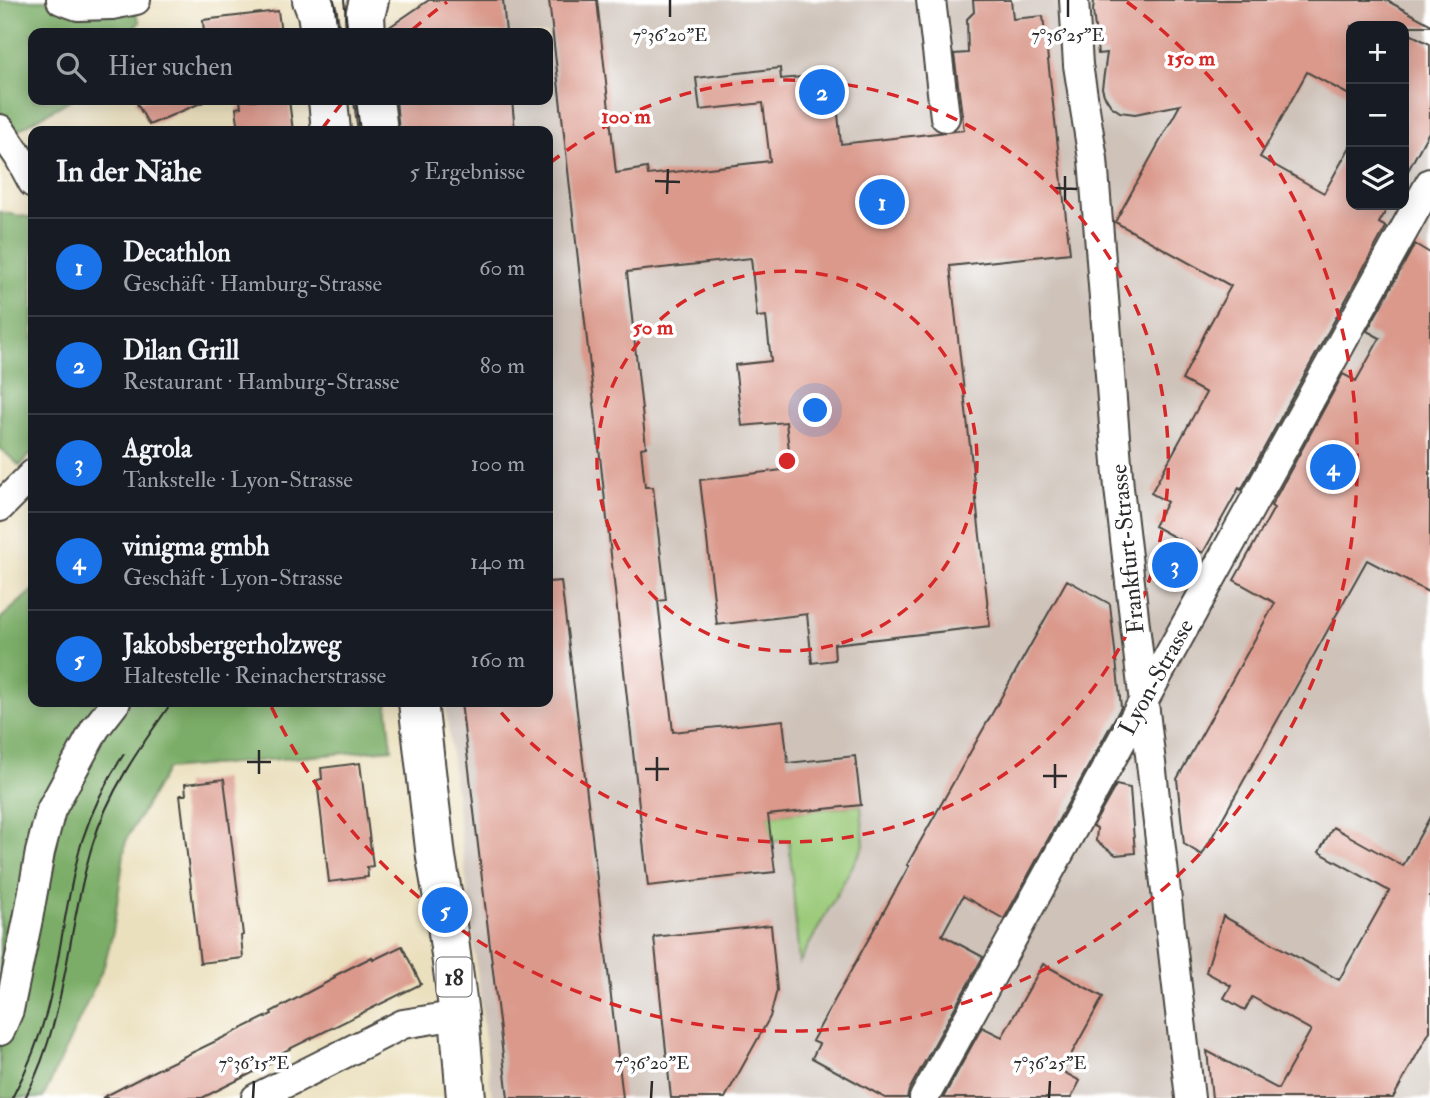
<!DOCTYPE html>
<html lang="de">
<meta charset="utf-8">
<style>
:root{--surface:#171b24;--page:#242831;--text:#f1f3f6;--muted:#9ea1a6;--line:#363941;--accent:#1a73e8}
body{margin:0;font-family:"IM FELL Double Pica",serif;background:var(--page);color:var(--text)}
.controls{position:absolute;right:21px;top:21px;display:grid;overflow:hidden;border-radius:14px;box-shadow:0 4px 18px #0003}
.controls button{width:63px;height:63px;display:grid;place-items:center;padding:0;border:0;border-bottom:2px solid var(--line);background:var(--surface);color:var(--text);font:35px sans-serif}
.you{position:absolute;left:816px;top:411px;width:24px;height:24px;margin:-18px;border:5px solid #fff;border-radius:50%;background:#1a73e8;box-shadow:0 0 0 10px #1a73e833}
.badge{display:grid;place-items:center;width:46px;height:46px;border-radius:50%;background:var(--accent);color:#fff;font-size:23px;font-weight:700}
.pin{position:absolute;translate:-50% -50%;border:4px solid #fff;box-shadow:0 2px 7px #0006}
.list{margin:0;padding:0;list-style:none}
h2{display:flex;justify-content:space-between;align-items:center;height:91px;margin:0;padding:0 28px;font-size:30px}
h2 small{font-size:23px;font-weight:400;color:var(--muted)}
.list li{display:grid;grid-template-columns:46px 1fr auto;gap:21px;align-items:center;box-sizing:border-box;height:98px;padding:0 28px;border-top:2px solid var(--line)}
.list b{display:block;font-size:26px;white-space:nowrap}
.list p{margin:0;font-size:23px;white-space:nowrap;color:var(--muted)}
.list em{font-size:23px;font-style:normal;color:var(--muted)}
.icon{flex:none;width:38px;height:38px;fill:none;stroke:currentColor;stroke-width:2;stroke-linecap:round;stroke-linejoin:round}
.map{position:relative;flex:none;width:1430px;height:1098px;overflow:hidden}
.search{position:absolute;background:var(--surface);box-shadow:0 4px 18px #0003;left:28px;top:28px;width:525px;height:77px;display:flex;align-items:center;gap:18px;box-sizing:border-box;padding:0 24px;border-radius:14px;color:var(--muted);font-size:26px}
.panel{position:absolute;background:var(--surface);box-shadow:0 4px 18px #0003;left:28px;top:126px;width:525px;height:581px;border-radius:14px}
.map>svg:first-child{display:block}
</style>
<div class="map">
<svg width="1430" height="1098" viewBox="0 0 1430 1098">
<rect width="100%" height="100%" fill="#fff"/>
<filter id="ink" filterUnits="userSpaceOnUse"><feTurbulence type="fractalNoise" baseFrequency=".0143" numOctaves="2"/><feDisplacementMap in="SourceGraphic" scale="14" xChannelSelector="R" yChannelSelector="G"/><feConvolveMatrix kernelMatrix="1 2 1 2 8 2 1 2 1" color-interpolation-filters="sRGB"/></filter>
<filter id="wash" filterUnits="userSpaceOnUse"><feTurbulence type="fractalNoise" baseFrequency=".00686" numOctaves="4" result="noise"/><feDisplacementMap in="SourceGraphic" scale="28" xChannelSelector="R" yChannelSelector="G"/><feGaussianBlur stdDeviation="1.57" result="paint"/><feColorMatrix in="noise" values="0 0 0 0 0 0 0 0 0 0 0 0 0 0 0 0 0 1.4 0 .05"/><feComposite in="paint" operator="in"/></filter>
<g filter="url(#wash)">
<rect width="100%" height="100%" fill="#ebe0be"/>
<path fill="#cec2b9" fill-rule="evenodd" d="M425 0H1430V1098H492L445 702H548V131H391L387 100H548V33H379ZM1351 26H1404V205H1351Z"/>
<path fill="#9ac978" stroke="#627a52" stroke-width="2" d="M861 805 864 845 799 963 789 840 771 842 768 815Z"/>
<path fill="#7bad68" stroke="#536c4a" stroke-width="2" d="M0 0H130L140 22 129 33H33V100H70L6 137 0 130Z
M0 212 33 218V451L20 466 0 448Z
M33 590V702H387L392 749 167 769 126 840 113 932 104 966 43 1098H0V619Z"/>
<g id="blocks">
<path fill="#da998b" d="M429 0H503L506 33H388V28Z
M549 0H597L616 173 647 168 648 175 770 161 763 103 700 110 696 78 780 68 781 79 834 74 841 144 964 130 954 54 968 53 967 19 974 12 973 0H1011L1013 19 1043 16 1070 253 950 266 990 626 834 644 835 660 812 663 807 614 717 625 700 480 791 469 786 422 742 426 735 365 771 361 766 316 757 317 751 258 627 272 646 447 641 448 645 487H653L666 600 658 601 673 732 783 720 788 763 855 756 861 805 768 815 775 872 648 886Z
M1094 0H1386L1430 24V26H1351V96L1307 72 1260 157 1324 193 1351 145V205H1389L1379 223 1386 227 1241 490 1239 488 1203 553 1154 526 1167 502 1151 493 1206 393 1182 380 1206 331 1231 286 1115 222 1180 105 1135 114 1120 112 1111 106 1104 95 1102 88 1107 53 1098 54 1093 11Z
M278 11 281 33H204L203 20Z
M1404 31 1430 44V130L1404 178Z
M135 100H208L149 125Z
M240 100H289L293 131H239L236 108 241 107Z
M396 100H512L515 131H399Z
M1415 244 1430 253V593L1367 560 1202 855 1184 844 1177 779 1275 603 1234 580 1274 508 1271 506 1343 374 1356 381 1380 338 1367 331Z
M1067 580 1110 604 1121 707 1004 919 963 896 942 935 983 957 909 1090 907 1098H885L812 1058 819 1044 812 1041 909 866 907 865Z
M561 581 585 777 623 1098H508L461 702H548V582Z
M360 763 373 866 367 867 368 877 329 882 317 780 322 779 321 768Z
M224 779 243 935 241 936 243 958 200 963 180 795H186L185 784Z
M1116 785 1130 788 1135 853 1116 855 1096 841 1097 828 1093 826Z
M1430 817V1031L1393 1098H1212L1207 1051 1278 1089 1311 1030 1252 997 1245 1010 1224 998 1231 986 1206 972 1223 916 1339 980 1389 891 1319 852 1333 827 1403 866Z
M771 925 777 990 770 1017 725 1098H671L654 937 680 934V935Z
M402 946 421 984 269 1059 271 1063 246 1076 202 1098H102L154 1071 272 1014 271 1012 335 978 334 976 372 957 373 960Z
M1043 964 1103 997 1062 1071 1080 1081 1071 1098H943L982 1027 1002 1037Z"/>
</g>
</g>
<g filter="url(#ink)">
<use href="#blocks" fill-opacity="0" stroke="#484641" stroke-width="2"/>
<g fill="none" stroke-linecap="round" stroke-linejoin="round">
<defs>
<path id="street" d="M61 0 78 6 112 5 136 0
M931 0 945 117
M1074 0 1078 65 1093 159 1119 488 1190 1098
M0 129 19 157 33 183
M0 507 33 474
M0 1031 9 1010 28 919 40 852 51 810 95 729 116 702
M256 1098 403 1024 459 1015
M924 1098 1430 183"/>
<path id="primary" d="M312 0 317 13 320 33
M366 33 365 16 369 0
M328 100 331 131
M374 100 378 131
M418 702 436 857 445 910 459 1015 466 1098"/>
</defs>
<use href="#street" stroke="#484641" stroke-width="32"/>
<use href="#primary" stroke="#484641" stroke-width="42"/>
<use href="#street" stroke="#fff" stroke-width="28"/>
<use href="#primary" stroke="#fff" stroke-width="38"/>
<path stroke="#2b2b2b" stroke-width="2" d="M334 0 338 33
M344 0 348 33
M356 100 360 131
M12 1098C29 1066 42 1033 50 998 62 946 67 892 82 841 92 810 106 781 124 754
M25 1098C68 1016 66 932 92 846 108 792 140 747 172 702"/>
</g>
</g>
<path fill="none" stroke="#2b2b2b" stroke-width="2.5" d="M670 17V0M1068 17V0M655 181 680 182M1053 188 1077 189M667 194 668 169M1065 201V176M247 762H271M645 769H669M259 774V750M1043 776H1067M657 781V757M1055 788V764M253 1098 254 1081M651 1098 652 1081M1049 1098 1050 1081"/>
<g fill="none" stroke="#d62828" stroke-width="3.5" stroke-dasharray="12 9">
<circle cx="787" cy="461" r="190"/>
<path d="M550 163A381 381 0 1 1 493 703"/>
<path d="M322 129A571 571 0 0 1 343 102M412 30A571 571 0 0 1 447 2M1127 2A571 571 0 1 1 269 702"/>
</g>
<g text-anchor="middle" stroke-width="7" stroke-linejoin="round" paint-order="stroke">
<rect fill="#fff" stroke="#6b6b6b" stroke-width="2" x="436.5" y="957.5" width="35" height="39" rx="5"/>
<g font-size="23" font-weight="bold" fill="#2b2b2b">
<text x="454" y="985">18</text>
</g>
<g font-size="24" fill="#2b2b2b" stroke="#fff">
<text transform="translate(1127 549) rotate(-96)" y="8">Frankfurt-Strasse</text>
<text transform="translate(1156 677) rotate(-61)" y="8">Lyon-Strasse</text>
</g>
</g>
<g font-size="18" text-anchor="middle" fill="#2b2b2b" stroke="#fff" stroke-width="7" stroke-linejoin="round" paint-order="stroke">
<text x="670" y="41">7°36'20"E</text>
<text x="1068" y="41">7°36'25"E</text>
<text x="254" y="1069">7°36'15"E</text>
<text x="652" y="1069">7°36'20"E</text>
<text x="1050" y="1069">7°36'25"E</text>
</g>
<circle cx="787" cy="461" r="10" fill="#d62828" stroke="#fff" stroke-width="3.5"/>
<g font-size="21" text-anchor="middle" font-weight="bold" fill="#d62828" stroke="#fff" stroke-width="7" stroke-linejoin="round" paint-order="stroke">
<text x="1191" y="65">150 m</text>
<text x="626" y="123">100 m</text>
<text x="653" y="334">50 m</text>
</g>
</svg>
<div class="controls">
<button>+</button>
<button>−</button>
<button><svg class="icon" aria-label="layers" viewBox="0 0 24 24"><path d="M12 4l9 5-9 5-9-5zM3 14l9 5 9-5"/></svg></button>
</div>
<div class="you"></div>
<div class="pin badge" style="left:882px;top:202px">1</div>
<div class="pin badge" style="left:822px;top:92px">2</div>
<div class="pin badge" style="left:1175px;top:565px">3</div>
<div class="pin badge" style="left:1333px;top:467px">4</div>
<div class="pin badge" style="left:445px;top:910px">5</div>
<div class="search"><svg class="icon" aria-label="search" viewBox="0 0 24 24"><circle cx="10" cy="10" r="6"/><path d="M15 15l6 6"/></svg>Hier suchen</div>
<section class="panel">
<h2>In der Nähe<small>5 Ergebnisse</small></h2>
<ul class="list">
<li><span class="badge">1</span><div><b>Decathlon</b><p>Geschäft · Hamburg-Strasse</p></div><em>60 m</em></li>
<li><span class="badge">2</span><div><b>Dilan Grill</b><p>Restaurant · Hamburg-Strasse</p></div><em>80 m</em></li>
<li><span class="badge">3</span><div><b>Agrola</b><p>Tankstelle · Lyon-Strasse</p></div><em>100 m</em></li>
<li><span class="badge">4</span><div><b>vinigma gmbh</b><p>Geschäft · Lyon-Strasse</p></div><em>140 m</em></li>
<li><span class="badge">5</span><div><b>Jakobsbergerholzweg</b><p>Haltestelle · Reinacherstrasse</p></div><em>160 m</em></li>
</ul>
</section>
</div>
